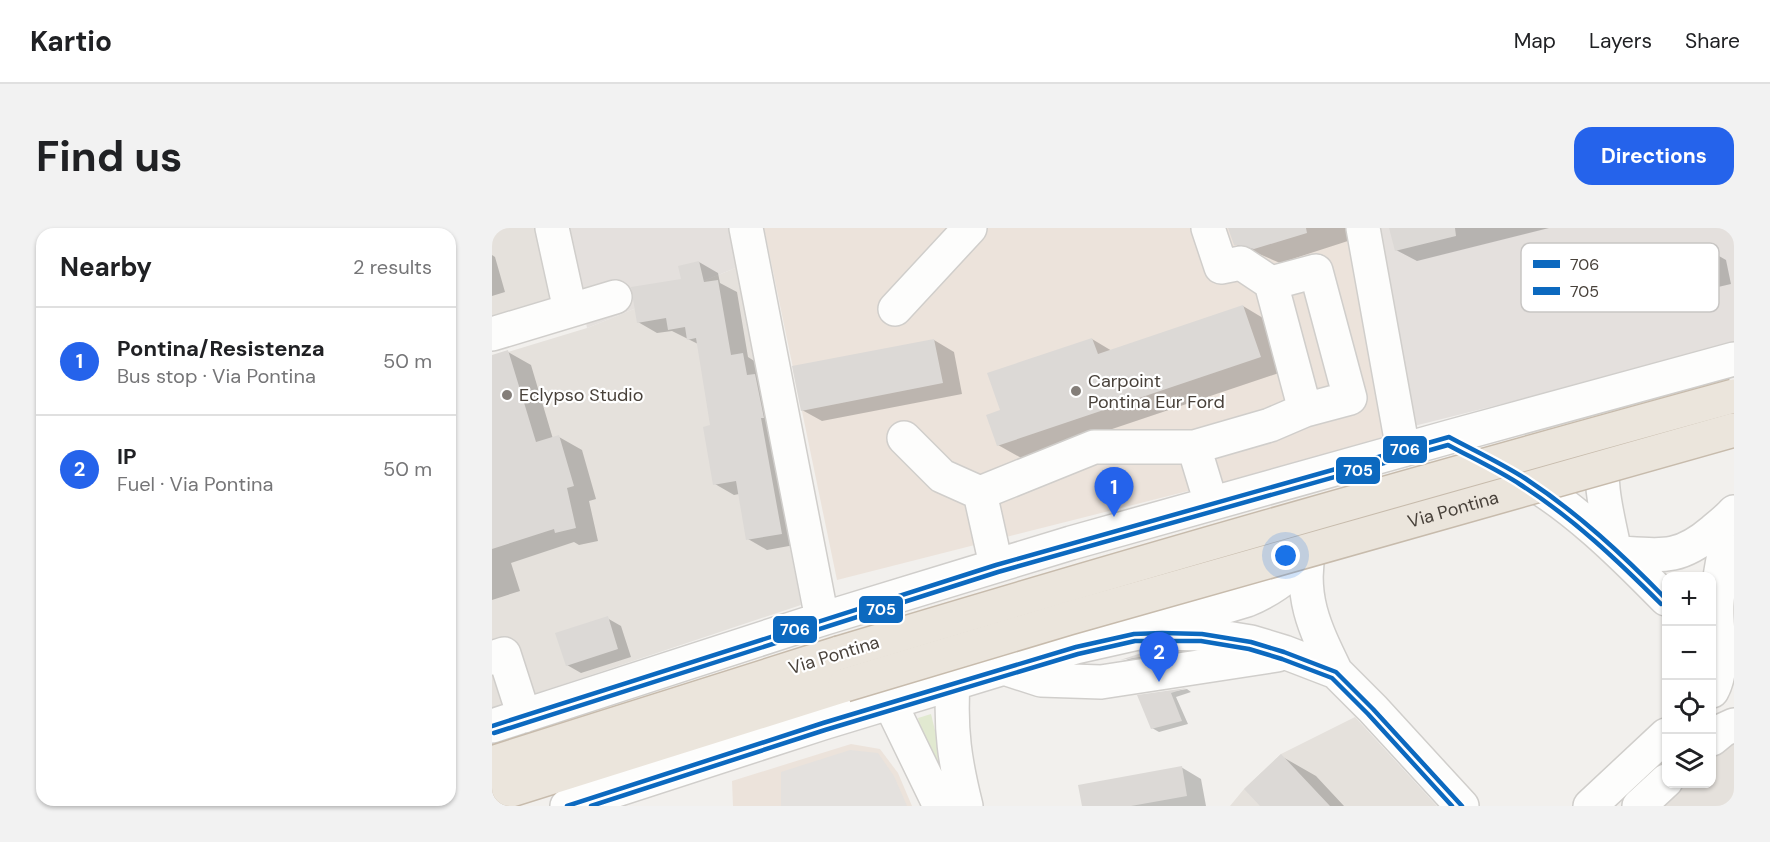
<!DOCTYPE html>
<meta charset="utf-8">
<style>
:root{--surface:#fff;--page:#f2f2f2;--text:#202124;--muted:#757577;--line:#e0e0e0;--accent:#2563eb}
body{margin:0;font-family:"DM Sans",sans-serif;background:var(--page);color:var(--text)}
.controls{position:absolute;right:18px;bottom:18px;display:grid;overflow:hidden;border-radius:12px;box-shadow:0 2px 4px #0004}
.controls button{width:54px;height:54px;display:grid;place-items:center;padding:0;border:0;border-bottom:2px solid var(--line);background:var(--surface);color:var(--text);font:30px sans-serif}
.you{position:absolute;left:794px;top:328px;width:21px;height:21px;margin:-15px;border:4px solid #fff;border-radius:50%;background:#1a73e8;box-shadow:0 0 0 9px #1a73e833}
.badge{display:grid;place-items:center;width:39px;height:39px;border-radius:50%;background:var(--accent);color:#fff;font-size:20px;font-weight:700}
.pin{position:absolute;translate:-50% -50px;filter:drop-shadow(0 2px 3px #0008)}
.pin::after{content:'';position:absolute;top:32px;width:21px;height:18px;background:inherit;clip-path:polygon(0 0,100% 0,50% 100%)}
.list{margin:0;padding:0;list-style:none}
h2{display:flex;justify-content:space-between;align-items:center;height:78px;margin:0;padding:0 24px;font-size:26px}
h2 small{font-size:20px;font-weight:400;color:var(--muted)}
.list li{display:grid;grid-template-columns:39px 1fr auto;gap:18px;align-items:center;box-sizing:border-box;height:108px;padding:0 24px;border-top:2px solid var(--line)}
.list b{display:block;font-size:22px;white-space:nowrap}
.list p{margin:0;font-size:20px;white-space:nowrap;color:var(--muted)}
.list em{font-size:20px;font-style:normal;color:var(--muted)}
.icon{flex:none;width:33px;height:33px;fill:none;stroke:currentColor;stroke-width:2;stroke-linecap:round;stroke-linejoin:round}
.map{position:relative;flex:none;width:1242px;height:578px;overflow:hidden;border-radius:18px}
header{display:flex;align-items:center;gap:36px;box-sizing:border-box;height:84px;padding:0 30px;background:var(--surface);border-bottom:2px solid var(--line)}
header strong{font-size:28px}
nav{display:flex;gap:33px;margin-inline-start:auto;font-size:21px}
.intro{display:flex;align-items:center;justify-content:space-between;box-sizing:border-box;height:144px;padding:0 36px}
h1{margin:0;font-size:42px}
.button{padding:15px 27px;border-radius:18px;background:var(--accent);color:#fff;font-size:21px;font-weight:700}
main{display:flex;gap:36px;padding:0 36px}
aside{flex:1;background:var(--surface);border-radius:18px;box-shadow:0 2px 4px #0004}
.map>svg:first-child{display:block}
</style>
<header>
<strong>Kartio</strong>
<nav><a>Map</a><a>Layers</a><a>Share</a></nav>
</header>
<div class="intro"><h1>Find us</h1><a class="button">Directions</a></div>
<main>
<aside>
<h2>Nearby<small>2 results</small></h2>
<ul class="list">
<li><span class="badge">1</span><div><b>Pontina/Resistenza</b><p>Bus stop · Via Pontina</p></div><em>50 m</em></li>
<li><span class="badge">2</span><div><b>IP</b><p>Fuel · Via Pontina</p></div><em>50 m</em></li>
</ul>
</aside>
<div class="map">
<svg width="1242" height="578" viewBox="0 0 1242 578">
<rect width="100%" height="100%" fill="#f2f0ed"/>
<path fill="#e5e1dc" d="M0 0H56L75 81 0 106Z
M246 39 309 377 0 480V129L95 100Z
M863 489 945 578H738L752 561 789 526Z
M1242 512V578H1169L1193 556H1220V530L1238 514Z"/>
<path fill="#ece3db" d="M272 0H863L901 211 345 352Z
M359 516 388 521 406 545 420 578H241L240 553Z"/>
<path fill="#e4e0dd" d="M76 0H239L246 39 95 100Z
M885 0H1242V118L918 199Z"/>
<path fill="#e1e9d0" d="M439 486 456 556 430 508 426 490Z"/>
<path fill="#e4e1de" d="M358 522 386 525 402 548 415 578H289V544Z"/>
<path fill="#0003" d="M737 0H855L859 12 788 35 765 25V29L743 16Z
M899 0H1057L925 33 904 22Z
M1220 24 1234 32 1239 56 1209 63 1195 55Z
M0 27 3 29 13 64 0 68Z
M207 34 226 45 228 55 245 64 256 129 270 138 308 316 275 322 256 311 247 266 242 267 223 256 219 199 206 116 180 103 165 105 146 94Z
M751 78 776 93 793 143 531 231 506 217 509 183 600 111 620 123Z
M442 112 462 124 470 166 330 193 310 182Z
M16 124 39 137 61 211 67 209 90 222 104 271 97 273 106 313 87 317 82 314 19 335 28 363 0 372V129Z
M115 390 129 398 139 429 89 445 75 437Z
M662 422 666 425 659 429 670 427 673 429 636 435 631 433Z
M695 461 699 464 684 469 696 496 667 504 660 500 647 469Z
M789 528 824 548 852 578H770L754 561Z
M689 539 709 551 714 578H592L588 558Z"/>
<path fill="#dcd9d6" d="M736 0H814L815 5 762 21 746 17H742Z
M897 0H963L964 8 903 23Z
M207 33 212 54 226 52 239 127 251 125 255 147 263 146 272 190H269L290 306 254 312 244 253 221 257 211 199 218 197 204 110 195 112 193 99 176 102 174 90 145 95 139 59 189 51 186 38Z
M751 77 769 129 505 218 494 187 508 182 495 145 600 110 606 126Z
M442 111 451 155 309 183 300 138Z
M16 122 44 214 67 207 82 258 75 260 84 300 63 305 62 301 0 321V127Z
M116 388 126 421 74 438 63 405Z
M662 421 669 426 628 432Z
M695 460 679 465 690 493 659 501 645 467Z
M789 526 838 578H768L752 561Z
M690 538 695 568 639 578H590L586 557Z"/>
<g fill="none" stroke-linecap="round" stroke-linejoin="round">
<defs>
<path id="minor" d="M60 0 78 82
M254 0 330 391
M871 0 911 222
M779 55 824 43 858 170 813 182
M403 81 478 0
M0 106 123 69
M412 210 450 248 488 265
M1113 211C1105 247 1114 283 1122 319
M702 219 778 197 813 182 779 55 749 35 729 39 716 0
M1024 246C1080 276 1130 326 1174 371
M818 317C806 367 823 401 844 444
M1130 325C1171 328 1188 331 1221 303 1228 297 1236 291 1242 284
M504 337 488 265 602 219H702L719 275
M672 405 710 406 759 414 792 424 844 444 881 481 970 578
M0 430 12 426 32 488
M512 440 549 452 609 454 785 427
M461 456C458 502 463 534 474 578
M1220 463C1234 437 1223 404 1225 375 1227 345 1234 316 1240 287
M398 475 448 578
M0 498 330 391 579 315 957 209 1242 131
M1220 511 1231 502 1242 497
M75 578 331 495 512 440 584 419 642 406 755 372C781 361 801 347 817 324
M1098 578 1174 507
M1147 578 1174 553"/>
<path id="highway" d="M0 535 347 425
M0 568 353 457"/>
</defs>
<use href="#minor" stroke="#d0cecb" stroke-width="36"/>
<use href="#highway" stroke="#c7bbac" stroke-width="36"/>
<use href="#minor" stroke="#fdfdfc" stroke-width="33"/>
<use href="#highway" stroke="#ebe5dc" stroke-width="33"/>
<defs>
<g id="highway-bridge">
<path d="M347 425C644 335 943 250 1242 168"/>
<path id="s1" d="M353 457 577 390 1242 202"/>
</g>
</defs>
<use href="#highway-bridge" stroke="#c7bbac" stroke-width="36" stroke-linecap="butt"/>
<use href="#highway-bridge" stroke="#ebe5dc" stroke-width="33"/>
<defs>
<path id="bus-1" d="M0 498 504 337 957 209C983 223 1009 235 1034 251 1086 285 1131 327 1174 371
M75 578 331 495 584 419 642 406 670 405 710 406 759 414 792 424 844 444 881 481 970 578"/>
<path id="bus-2" d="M2 505 506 344 956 217C980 230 1006 242 1029 257 1081 290 1126 333 1169 376
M99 578 333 502 586 426 643 413H709L757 421 790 431 840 450 876 486 960 578"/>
</defs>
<use href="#bus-1" stroke="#fff" stroke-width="9"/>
<use href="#bus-2" stroke="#fff" stroke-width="9"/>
<use href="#bus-1" stroke="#0c69bf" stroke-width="4.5"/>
<use href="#bus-2" stroke="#0c69bf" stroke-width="4.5"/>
</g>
<g fill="#847e79" stroke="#fff" stroke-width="2">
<circle cx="584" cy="163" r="6"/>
<circle cx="15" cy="167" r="6"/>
</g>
<g text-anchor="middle" stroke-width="4.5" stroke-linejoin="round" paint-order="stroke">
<g font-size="18" fill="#48413a" stroke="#fff" text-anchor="start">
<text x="596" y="159">Carpoint<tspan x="596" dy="21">Pontina Eur Ford</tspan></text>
<text x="27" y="173">Eclypso Studio</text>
</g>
<g font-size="18" fill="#48413a" stroke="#fff">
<text dy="6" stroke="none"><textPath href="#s1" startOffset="633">Via Pontina</textPath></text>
<text transform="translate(342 427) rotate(-17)" y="6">Via Pontina</text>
</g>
</g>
<rect x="1029" y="15" width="198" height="69" rx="9" fill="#fff" stroke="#c8c6c4" stroke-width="1.5"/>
<rect x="1041" y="32" width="27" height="8" fill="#0c69bf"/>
<rect x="1041" y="59" width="27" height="8" fill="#0c69bf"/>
<g font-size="16" fill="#48413a">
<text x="1078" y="42">706</text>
<text x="1078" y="69">705</text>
</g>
<g stroke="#fff" stroke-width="2">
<rect x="890" y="207" width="46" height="29" rx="6" fill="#0c69bf"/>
<rect x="843" y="228" width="46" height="29" rx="6" fill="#0c69bf"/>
<rect x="366" y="367" width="46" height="29" rx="6" fill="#0c69bf"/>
<rect x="280" y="387" width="46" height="29" rx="6" fill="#0c69bf"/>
</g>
<g font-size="16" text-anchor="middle" font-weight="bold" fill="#fff">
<text x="913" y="227">706</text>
<text x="866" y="248">705</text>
<text x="389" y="387">705</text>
<text x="303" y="407">706</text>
</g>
</svg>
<div class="controls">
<button>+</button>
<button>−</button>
<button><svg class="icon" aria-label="locate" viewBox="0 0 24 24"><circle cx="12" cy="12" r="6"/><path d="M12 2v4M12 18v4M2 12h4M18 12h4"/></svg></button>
<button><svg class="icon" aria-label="layers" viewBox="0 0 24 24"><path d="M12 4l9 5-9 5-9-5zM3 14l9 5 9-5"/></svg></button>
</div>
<div class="you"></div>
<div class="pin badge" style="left:622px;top:289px">1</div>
<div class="pin badge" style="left:667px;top:454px">2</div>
</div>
</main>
